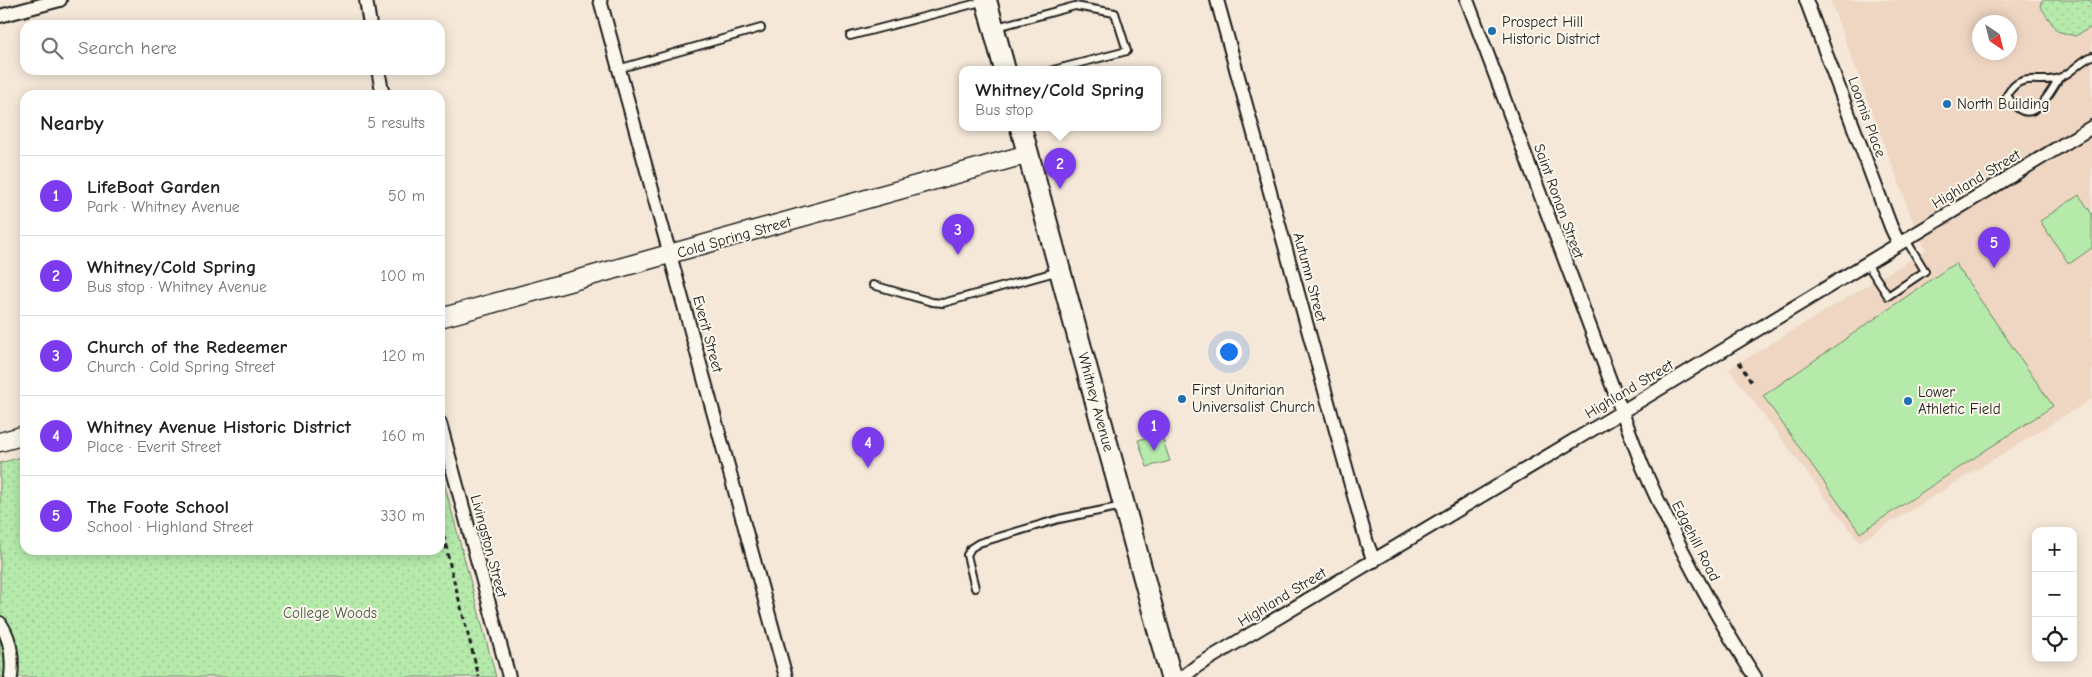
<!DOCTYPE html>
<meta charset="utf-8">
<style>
:root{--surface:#fff;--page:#f2f2f2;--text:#202124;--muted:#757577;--line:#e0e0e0;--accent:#7c3aed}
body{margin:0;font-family:"Comic Neue",sans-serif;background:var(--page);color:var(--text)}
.controls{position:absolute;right:15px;bottom:15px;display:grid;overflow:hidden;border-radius:10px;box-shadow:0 2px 12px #0003}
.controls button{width:45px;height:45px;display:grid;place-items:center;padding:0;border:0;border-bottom:1px solid var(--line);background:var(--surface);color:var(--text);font:25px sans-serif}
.compass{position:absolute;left:1972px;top:15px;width:45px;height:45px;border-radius:50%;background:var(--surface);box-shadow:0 2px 12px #0003;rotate:145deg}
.you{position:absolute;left:1228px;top:351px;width:18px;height:18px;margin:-12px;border:4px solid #fff;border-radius:50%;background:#1a73e8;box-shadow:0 0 0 8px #1a73e833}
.badge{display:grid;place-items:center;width:32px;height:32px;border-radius:50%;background:var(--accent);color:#fff;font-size:16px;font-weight:700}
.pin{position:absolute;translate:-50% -41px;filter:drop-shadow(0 1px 2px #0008)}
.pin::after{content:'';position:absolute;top:26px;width:18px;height:15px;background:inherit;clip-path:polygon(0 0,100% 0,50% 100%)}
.popup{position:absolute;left:959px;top:66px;width:202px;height:65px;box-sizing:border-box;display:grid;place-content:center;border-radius:10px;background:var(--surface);filter:drop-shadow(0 1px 4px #0005);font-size:16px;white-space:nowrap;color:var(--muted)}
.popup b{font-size:19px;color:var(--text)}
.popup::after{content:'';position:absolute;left:50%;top:100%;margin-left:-10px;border:10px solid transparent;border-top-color:var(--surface)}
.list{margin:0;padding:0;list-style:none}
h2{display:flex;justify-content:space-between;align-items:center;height:65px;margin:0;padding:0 20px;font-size:21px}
h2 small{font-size:16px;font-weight:400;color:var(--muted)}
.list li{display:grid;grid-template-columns:32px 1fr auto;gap:15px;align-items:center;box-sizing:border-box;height:80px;padding:0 20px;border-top:1px solid var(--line)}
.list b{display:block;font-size:19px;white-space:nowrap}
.list p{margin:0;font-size:16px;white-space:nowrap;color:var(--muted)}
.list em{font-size:16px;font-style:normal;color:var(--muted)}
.icon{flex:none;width:28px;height:28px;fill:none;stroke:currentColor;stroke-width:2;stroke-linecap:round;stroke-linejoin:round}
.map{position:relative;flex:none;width:2092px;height:677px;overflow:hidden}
.search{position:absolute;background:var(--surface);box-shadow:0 2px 12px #0003;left:20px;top:20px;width:425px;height:55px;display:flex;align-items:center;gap:12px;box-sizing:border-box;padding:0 18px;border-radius:15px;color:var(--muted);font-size:19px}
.panel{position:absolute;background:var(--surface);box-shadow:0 2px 12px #0003;left:20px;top:90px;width:425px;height:465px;border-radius:15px}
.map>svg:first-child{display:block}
</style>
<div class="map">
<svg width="2092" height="677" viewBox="0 0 2092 677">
<defs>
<pattern id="grass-dots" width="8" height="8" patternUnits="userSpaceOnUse" patternTransform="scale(1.25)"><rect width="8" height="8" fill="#b5eaab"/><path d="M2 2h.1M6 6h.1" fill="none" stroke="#9bc893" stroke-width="1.8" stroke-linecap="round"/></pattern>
</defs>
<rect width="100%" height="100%" fill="#f5e8d9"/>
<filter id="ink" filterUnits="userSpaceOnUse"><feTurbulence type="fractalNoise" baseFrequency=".02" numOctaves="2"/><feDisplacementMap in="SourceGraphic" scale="10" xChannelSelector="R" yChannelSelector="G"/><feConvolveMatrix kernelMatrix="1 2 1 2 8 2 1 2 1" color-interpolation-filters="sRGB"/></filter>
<g filter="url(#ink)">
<path fill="#eed6c2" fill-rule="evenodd" d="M1830 0H2092V399L1859 542 1729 369 1926 250 1913 221ZM1980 22H2010V52H1980Z"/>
<path fill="url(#grass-dots)" stroke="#688364" d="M2042 0H2090L2092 4V27L2075 36 2057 31 2040 6Z
M25 456V550H440V468L496 677H0V463Z"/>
<path fill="#b5eaab" stroke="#688364" d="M2079 195 2092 214V248L2069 264 2040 221Z
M1955 263 2053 406 1860 533 1763 396Z
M1161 434 1170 461 1147 467 1138 440Z"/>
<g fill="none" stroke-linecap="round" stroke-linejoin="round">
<defs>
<path id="lane" d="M997 27 1075 6 1115 13 1127 51 1053 70
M850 36 985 1
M618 69 761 28
M2059 78C2046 101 2028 131 2007 95 2021 70 2039 85 2059 78 2072 73 2080 61 2092 56
M1867 264 1888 296 1925 271 1906 240
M873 285 932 302 943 303 1059 271
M975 588 967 555 971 548 979 543 1059 519 1123 506"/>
<path id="street" d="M366 0 370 25
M600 0 786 677
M1217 0 1367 543 1374 561
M1467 0 1642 465C1674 538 1711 609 1755 677
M1806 0 1891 227 1899 244
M0 16 60 0
M378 70 383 95
M440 423 509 677
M0 623C11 639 13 659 11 677
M1183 677 1197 666 1603 423 2092 127"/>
<path id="secondary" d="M440 318 1028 154
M0 442 25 435"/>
<path id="primary" d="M986 0 1005 70
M1021 128 1171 677"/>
</defs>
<use href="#lane" stroke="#1c1c1c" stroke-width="10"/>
<use href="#street" stroke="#1c1c1c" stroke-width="16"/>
<use href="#secondary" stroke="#1c1c1c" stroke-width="21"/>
<use href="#primary" stroke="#1c1c1c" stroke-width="24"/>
<path stroke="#1c1c1c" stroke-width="3" stroke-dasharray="5 4" stroke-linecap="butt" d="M1739 362 1751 382
M440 518 450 565 479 677"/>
<use href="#lane" stroke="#fbf7ec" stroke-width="6"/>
<use href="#street" stroke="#fbf7ec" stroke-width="12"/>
<use href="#secondary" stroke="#fbf7ec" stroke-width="18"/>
<use href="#primary" stroke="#fbf7ec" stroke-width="20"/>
</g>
</g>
<g fill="#1f6fb2" stroke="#fbf7ec" stroke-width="2">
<circle cx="1492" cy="31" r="5"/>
<circle cx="1947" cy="104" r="5"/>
<circle cx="1182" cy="399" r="5"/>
<circle cx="1908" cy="401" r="5"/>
</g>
<g text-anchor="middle" stroke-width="4" stroke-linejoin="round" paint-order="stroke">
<g font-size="15" fill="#1c1c1c" stroke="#fbf7ec" text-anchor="start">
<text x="1502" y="27">Prospect Hill<tspan x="1502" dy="17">Historic District</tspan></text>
<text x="1957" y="109">North Building</text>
<text x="1192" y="395">First Unitarian<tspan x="1192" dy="17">Universalist Church</tspan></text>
<text x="1918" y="397">Lower<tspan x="1918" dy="17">Athletic Field</tspan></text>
</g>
<g font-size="15" fill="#1c1c1c" stroke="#fbf7ec">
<text transform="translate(1867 117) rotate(70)" y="5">Loomis Place</text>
<text transform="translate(1976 179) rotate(-31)" y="5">Highland Street</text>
<text transform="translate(1559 201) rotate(70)" y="5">Saint Ronan Street</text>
<text transform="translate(734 237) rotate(-16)" y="5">Cold Spring Street</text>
<text transform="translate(1310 277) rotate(75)" y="5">Autumn Street</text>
<text transform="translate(708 334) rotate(75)" y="5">Everit Street</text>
<text transform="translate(1629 389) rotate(-31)" y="5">Highland Street</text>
<text transform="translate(1096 402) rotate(75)" y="5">Whitney Avenue</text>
<text transform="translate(1696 541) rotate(63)" y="5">Edgehill Road</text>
<text transform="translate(489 546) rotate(75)" y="5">Livingston Street</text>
<text transform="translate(1282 597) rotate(-31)" y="5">Highland Street</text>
</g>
<g font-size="15" fill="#4a5a47" stroke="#fbf7ec">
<text x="330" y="618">College Woods</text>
</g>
</g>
</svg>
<div class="controls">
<button>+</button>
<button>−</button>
<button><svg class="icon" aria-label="locate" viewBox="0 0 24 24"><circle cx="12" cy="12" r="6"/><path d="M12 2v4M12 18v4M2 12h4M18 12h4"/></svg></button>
</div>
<svg class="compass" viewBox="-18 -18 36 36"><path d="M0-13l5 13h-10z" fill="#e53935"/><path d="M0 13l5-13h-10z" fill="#757577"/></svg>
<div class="you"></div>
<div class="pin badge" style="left:1154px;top:451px">1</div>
<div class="pin badge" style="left:1060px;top:189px">2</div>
<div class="popup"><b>Whitney/Cold Spring</b>Bus stop</div>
<div class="pin badge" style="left:958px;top:255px">3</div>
<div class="pin badge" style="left:868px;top:468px">4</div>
<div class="pin badge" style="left:1994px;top:268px">5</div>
<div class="search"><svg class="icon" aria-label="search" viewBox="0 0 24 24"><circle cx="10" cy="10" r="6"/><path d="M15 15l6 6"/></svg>Search here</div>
<section class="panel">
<h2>Nearby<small>5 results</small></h2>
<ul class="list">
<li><span class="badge">1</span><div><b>LifeBoat Garden</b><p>Park · Whitney Avenue</p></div><em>50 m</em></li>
<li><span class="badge">2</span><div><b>Whitney/Cold Spring</b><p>Bus stop · Whitney Avenue</p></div><em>100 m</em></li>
<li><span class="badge">3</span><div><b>Church of the Redeemer</b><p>Church · Cold Spring Street</p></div><em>120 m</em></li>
<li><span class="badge">4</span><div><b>Whitney Avenue Historic District</b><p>Place · Everit Street</p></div><em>160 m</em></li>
<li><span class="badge">5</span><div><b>The Foote School</b><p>School · Highland Street</p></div><em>330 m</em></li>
</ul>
</section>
</div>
